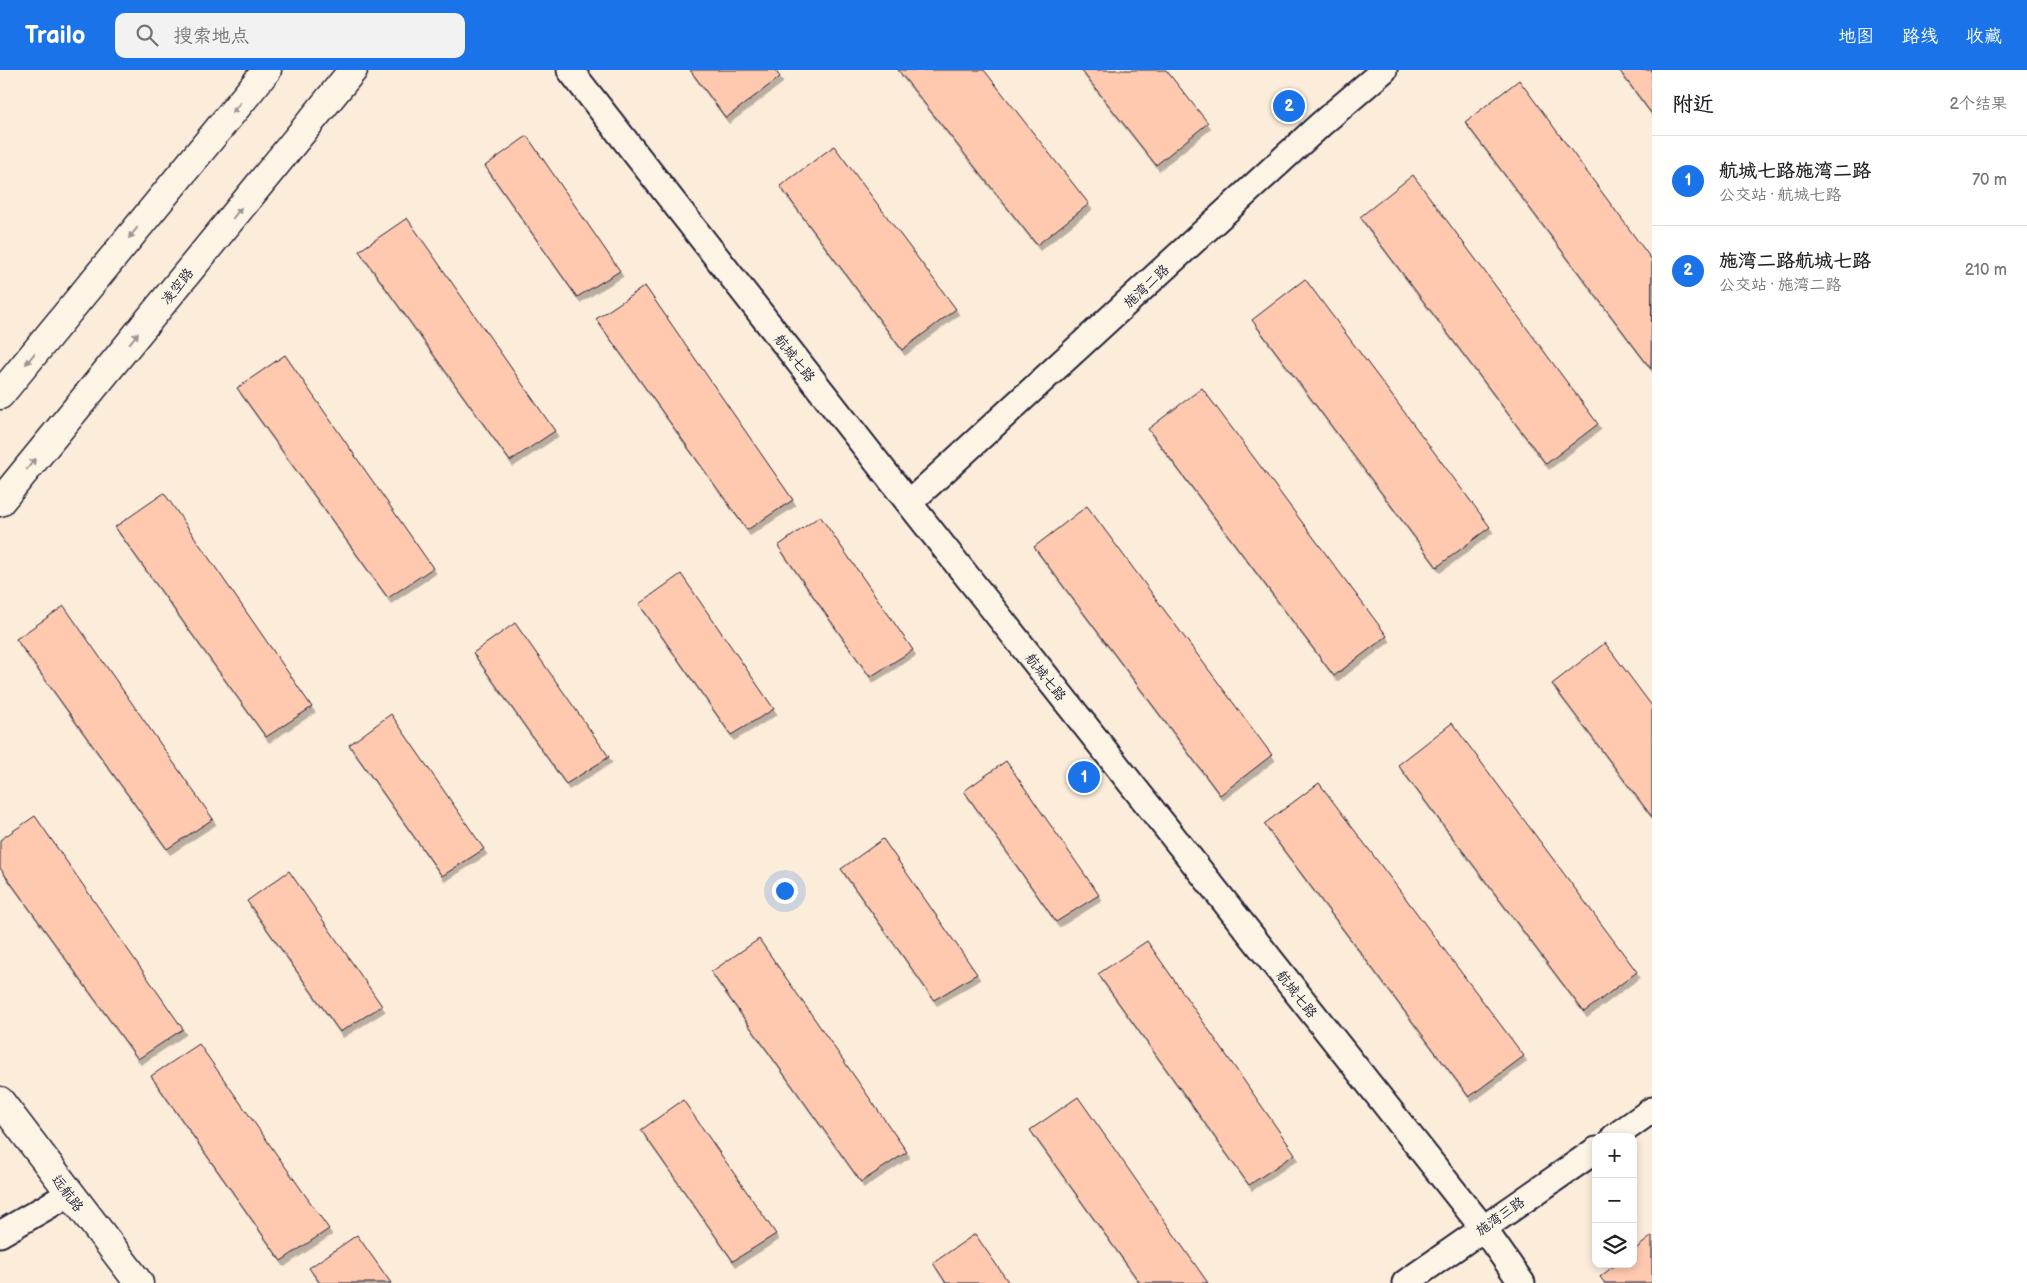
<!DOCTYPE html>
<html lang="zh">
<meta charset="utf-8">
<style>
:root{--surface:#fff;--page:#f2f2f2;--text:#202124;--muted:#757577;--line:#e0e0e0;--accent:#1a73e8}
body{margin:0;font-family:"Balsamiq Sans","LXGW WenKai TC",sans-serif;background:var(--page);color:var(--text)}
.controls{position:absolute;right:15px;bottom:15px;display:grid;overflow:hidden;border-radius:10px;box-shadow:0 2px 8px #0003}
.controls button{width:45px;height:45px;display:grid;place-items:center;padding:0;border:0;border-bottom:1px solid var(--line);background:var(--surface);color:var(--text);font:25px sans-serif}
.you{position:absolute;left:784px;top:820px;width:18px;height:18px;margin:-12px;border:4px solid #fff;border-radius:50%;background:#1a73e8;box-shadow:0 0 0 8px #1a73e833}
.badge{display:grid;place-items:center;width:32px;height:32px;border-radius:50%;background:var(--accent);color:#fff;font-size:16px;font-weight:700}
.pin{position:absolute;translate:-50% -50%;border:2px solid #fff;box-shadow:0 1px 5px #0006}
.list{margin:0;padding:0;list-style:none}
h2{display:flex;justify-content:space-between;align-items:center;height:65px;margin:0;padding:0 20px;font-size:21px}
h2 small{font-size:16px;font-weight:400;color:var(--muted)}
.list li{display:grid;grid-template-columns:32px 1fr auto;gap:15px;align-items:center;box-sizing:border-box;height:90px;padding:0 20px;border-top:1px solid var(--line)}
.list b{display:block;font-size:19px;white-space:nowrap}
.list p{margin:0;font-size:16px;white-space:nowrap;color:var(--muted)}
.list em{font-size:16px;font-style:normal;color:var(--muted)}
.icon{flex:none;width:28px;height:28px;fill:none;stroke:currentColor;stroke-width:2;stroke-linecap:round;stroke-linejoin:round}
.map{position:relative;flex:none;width:1652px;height:1213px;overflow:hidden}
header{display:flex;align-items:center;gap:30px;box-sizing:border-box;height:70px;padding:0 25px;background:var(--accent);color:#fff}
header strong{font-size:24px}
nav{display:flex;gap:28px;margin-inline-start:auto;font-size:18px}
.search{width:350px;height:45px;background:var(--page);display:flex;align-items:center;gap:12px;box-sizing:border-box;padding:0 18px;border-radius:10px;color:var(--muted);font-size:19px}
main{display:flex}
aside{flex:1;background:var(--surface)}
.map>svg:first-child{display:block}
</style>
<header>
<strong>Trailo</strong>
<div class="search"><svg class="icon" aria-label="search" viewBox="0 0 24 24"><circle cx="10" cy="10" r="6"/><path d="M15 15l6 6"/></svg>搜索地点</div>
<nav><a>地图</a><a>路线</a><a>收藏</a></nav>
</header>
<main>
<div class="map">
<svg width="1652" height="1213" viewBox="0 0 1652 1213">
<defs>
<filter id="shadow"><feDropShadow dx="3" dy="5.5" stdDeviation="0" flood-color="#0004"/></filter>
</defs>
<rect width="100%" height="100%" fill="#fcecda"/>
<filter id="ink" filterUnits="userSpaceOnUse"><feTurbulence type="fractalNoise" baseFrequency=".02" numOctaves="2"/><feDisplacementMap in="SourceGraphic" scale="10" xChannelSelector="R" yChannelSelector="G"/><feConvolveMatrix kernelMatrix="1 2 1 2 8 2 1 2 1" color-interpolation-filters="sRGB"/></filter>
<g filter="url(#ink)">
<path fill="#fec9af" stroke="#22223b" filter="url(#shadow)" d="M690 0H775L780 7 726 48Z
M898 0H984L1089 134 1037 175Z
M1081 0H1166L1208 53 1156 95Z
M1619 0H1652V44Z
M1519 10 1652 190 1651 299 1465 52Z
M527 66 620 201 577 227 485 96Z
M834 76 956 239 902 280 780 116Z
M1413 105 1598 354 1546 394 1360 147Z
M407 148 555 361 510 391 359 181Z
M1305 209 1490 457 1437 497 1252 250Z
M645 216 793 430 747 460 596 249Z
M285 285 433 498 388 528 237 318Z
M1202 318 1387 566 1334 606 1148 359Z
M164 423 312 637 266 667 115 457Z
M1087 436 1272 685 1220 725 1034 477Z
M820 446 913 580 870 607 778 476Z
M681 504 774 639 731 665 639 534Z
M64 536 213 749 167 779 16 569Z
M515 553 609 687 566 714 473 583Z
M1605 573 1652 636V747L1552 614Z
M391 644 484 779 442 806 349 675Z
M1452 653 1637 902 1584 942 1398 695Z
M1006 691 1099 825 1056 852 964 721Z
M1319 713 1524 986 1469 1027 1264 754Z
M35 746 183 959 138 989 0 798V770Z
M883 769 977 904 934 930 841 799Z
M289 801 382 936 340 962 247 831Z
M759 869 907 1082 861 1112 711 902Z
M1147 871 1295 1084 1249 1115 1098 904Z
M199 974 329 1159 281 1191 151 1006Z
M1078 1027 1208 1213H1140L1030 1060Z
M683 1030 776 1164 733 1191 641 1060Z
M975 1164 1009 1213H946L933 1193Z
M357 1165 391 1213H320L309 1198Z
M1652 1166V1213H1605L1600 1207 1616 1194H1633V1181Z"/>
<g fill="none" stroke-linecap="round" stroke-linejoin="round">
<defs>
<path id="street" d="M570 0 909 433 1483 1158 1522 1213
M909 433 1320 55 1384 0
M1614 1067 1652 1040
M0 1164 69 1124
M1405 1213 1596 1080"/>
<path id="secondary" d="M0 325 267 0
M0 432 353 0
M0 1031 139 1213"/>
</defs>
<use href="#street" stroke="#22223b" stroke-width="29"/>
<use href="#secondary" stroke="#22223b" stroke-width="31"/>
<use href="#street" stroke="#fcf5e5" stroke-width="25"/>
<use href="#secondary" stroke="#fcf5e5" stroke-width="28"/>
</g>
<defs><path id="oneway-solid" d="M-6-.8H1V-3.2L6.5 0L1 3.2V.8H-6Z" transform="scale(1.25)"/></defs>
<g fill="#9a9698">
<use href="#oneway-solid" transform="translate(236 38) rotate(129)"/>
<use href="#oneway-solid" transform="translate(237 143) rotate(-51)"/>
<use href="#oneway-solid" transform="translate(133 163) rotate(129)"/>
<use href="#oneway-solid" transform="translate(134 268) rotate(-51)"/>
<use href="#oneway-solid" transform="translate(30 289) rotate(129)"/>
<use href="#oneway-solid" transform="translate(31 394) rotate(-51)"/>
</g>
</g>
<g text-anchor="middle" stroke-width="4.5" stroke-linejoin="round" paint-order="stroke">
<g font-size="14" fill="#22223b" stroke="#fcf5e5">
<text transform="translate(177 216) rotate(-51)" y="5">凌空路</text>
<text transform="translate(1146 216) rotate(-43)" y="5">施湾二路</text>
<text transform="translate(795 288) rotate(52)" y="5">航城七路</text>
<text transform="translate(1046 607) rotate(52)" y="5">航城七路</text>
<text transform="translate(1297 924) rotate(52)" y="5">航城七路</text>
<text transform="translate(68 1123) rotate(53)" y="5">远航路</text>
<text transform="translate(1500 1146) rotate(-35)" y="5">施湾三路</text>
</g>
</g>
</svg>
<div class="controls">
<button>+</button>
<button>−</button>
<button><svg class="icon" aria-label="layers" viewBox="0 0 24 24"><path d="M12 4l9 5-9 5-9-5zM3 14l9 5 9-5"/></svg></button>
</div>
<div class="you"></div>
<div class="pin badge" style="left:1084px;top:707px">1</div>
<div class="pin badge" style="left:1289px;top:36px">2</div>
</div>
<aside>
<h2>附近<small>2个结果</small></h2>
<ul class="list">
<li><span class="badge">1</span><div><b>航城七路施湾二路</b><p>公交站 · 航城七路</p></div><em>70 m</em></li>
<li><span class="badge">2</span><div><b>施湾二路航城七路</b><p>公交站 · 施湾二路</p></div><em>210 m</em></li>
</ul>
</aside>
</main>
